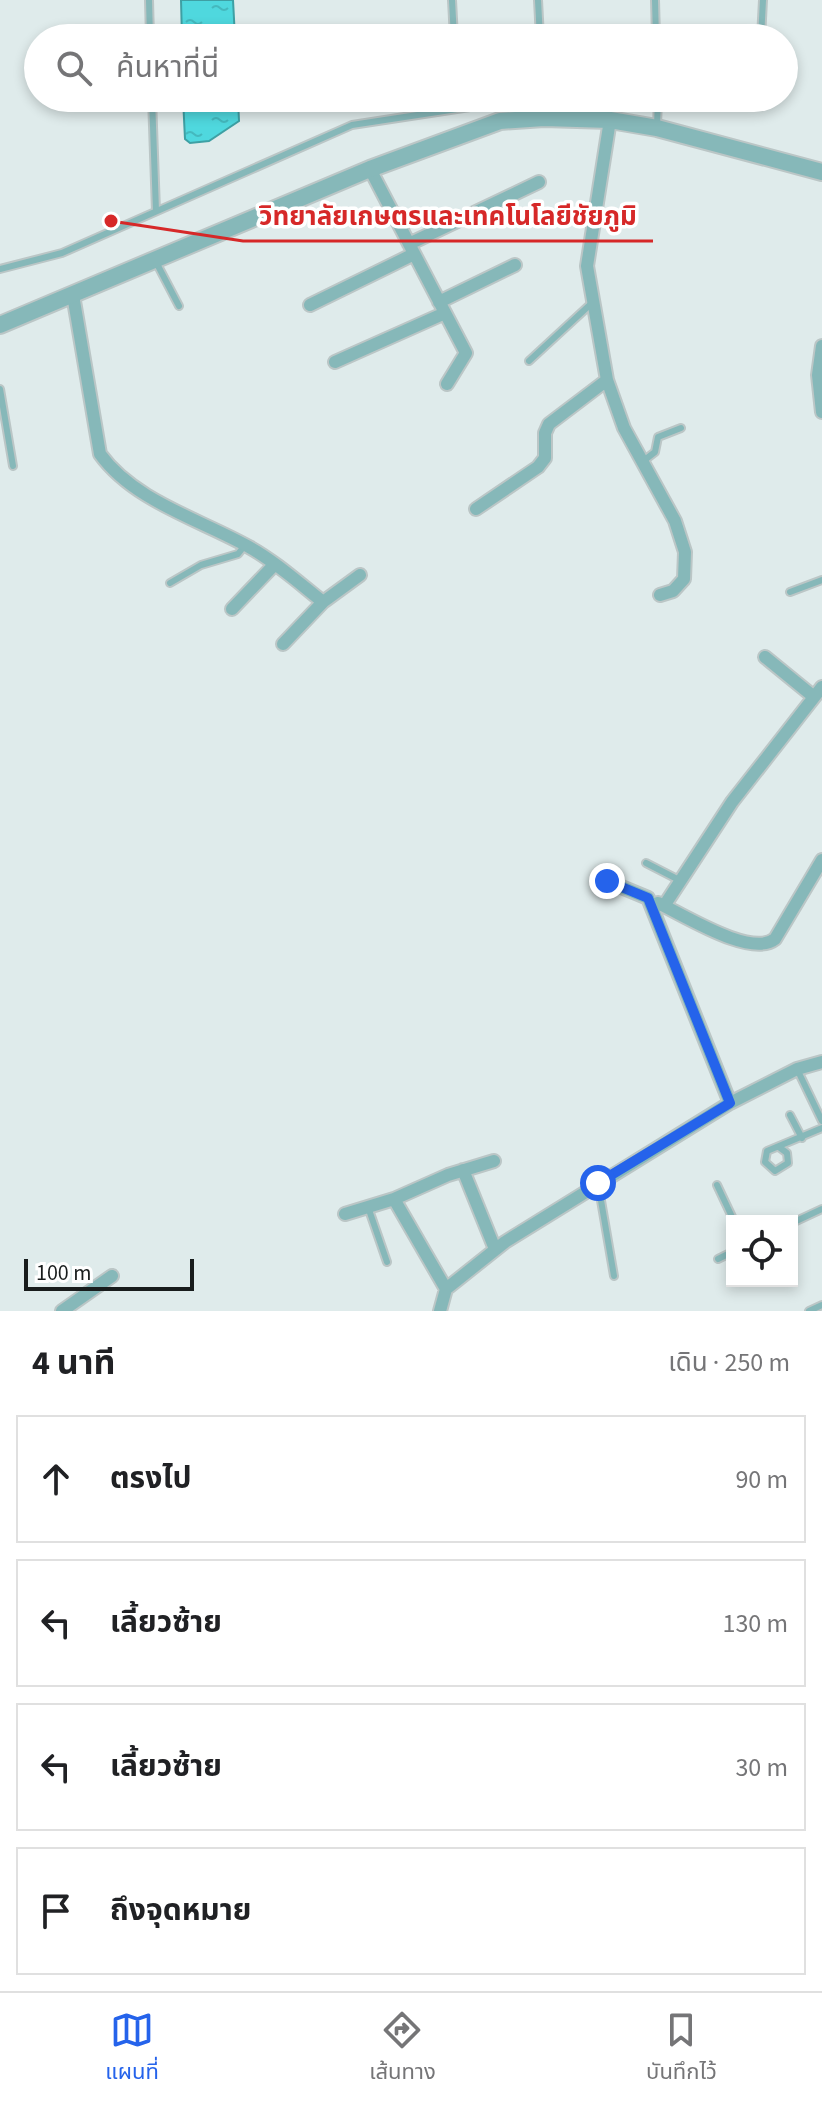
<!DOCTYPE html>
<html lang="th">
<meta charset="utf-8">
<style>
:root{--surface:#fff;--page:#f2f2f2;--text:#202124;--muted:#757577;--line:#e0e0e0;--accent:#2563eb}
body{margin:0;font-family:"Source Sans 3","Noto Sans Thai",sans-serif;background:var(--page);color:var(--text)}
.controls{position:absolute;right:24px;bottom:24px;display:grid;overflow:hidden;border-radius:0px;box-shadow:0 4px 12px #0003}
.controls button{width:72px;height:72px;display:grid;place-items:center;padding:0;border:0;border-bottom:2px solid var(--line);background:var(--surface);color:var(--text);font:40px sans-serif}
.scale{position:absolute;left:24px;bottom:20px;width:170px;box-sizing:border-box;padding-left:8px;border:4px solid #181c1c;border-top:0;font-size:22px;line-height:28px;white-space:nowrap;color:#181c1c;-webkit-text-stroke:6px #fff;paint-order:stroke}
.stop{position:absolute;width:24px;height:24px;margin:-18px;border:6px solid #2563eb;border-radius:50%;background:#fff}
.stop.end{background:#2563eb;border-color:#fff;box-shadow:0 2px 8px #0008}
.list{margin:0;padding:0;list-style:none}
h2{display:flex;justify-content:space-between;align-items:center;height:104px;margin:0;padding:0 32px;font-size:34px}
h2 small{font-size:26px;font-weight:400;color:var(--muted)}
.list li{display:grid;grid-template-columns:52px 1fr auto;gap:24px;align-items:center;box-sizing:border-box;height:128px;margin:0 16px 16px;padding:0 16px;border:2px solid var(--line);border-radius:0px}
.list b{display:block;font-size:30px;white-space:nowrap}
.list em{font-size:26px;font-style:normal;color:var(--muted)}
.icon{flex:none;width:44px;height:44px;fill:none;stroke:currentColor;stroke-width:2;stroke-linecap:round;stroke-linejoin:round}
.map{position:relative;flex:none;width:822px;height:1311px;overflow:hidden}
.search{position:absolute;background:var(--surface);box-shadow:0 4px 12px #0003;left:24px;right:24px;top:24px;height:88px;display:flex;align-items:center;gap:20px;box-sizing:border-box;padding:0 28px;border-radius:44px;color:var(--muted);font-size:30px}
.sheet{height:680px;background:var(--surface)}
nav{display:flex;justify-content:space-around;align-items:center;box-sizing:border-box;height:112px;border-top:2px solid var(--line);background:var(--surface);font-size:22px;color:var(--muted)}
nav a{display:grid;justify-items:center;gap:4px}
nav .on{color:var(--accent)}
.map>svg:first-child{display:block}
</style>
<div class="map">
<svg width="822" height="1311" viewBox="0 0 822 1311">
<defs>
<pattern id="water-ripples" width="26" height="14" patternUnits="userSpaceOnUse" patternTransform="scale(2)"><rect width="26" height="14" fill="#4fd8de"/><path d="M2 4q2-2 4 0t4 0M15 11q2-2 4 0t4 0" fill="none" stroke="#44b9be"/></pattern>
</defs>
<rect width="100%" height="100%" fill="#dfebeb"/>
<path fill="url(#water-ripples)" stroke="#3ea0a4" stroke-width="2" d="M181 0H233L235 38H182Z
M183 98H238L239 121 209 141 190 143 185 139Z"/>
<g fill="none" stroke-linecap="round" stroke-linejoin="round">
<defs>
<path id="service" d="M149 0 150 38
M452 0 454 38
M538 0 540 38
M655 0 656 38
M761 38 763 0
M152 98 156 211
M657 126 658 98
M156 262 179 306
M0 269 62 253 352 125 529 98
M529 361 593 302
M0 389 13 466
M642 462 655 452 658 437 681 428
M170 583 201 565 238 554 245 545
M790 592 822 580
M646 863 681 881
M797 1069 822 1121
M790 1115 802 1138
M779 1147 787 1153 788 1163 775 1171 765 1162 767 1151 822 1128
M598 1183 614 1276
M717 1185 734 1221
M368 1207 387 1262
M792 1223 822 1209
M718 1259 732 1252
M809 1311 822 1305"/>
<path id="minor" d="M610 120 587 266 607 380 624 428 675 521 685 552 684 579 673 591 660 595
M370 169 466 353 447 384
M409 244 539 182
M73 295 100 454C134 501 199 519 249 547 276 562 299 583 323 602
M439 302 515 265
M310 305 414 254
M822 346 818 375 822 412
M335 362 445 313
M476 509 538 467 545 458V433L549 424 607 380
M232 609 275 564
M283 644 323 602 360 575
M765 657 814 697
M607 881 648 898 730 1103
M658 903C684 915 751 958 775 939L822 860
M664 906 732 802 822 687
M463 1170 495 1249
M345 1214 394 1199
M446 1289 394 1199 448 1175 494 1161
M62 1311 112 1276
M440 1311 446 1289 505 1242 730 1103 797 1069 822 1062"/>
<path id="tertiary" d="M0 325 370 169 500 121 544 118 610 120 657 128 822 172"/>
</defs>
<use href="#service" stroke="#bbc6c6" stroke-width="10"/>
<use href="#minor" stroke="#bbc6c6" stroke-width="16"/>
<use href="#tertiary" stroke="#bbc6c6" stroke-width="20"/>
<use href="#service" stroke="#86b8b9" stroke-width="6"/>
<use href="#minor" stroke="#86b8b9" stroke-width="12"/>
<use href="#tertiary" stroke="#86b8b9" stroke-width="16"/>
</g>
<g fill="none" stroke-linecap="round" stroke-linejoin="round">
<path stroke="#2563eb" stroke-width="10" d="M598 1183 730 1103 648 898 607 881"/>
</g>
<path fill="none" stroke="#d62828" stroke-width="3" d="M111 221L243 241H653"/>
<circle fill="#d62828" stroke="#fff" stroke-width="3" cx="111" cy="221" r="8"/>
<g font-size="26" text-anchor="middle" font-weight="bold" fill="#d62828" stroke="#fff" stroke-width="7" stroke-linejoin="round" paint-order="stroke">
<text x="448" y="225">วิทยาลัยเกษตรและเทคโนโลยีชัยภูมิ</text>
</g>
</svg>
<div class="controls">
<button><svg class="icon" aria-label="locate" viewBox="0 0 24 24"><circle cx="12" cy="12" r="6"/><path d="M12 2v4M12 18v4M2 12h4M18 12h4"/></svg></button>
</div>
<div class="scale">100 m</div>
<div class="stop" style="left:598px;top:1183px"></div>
<div class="stop end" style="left:607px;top:881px"></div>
<div class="search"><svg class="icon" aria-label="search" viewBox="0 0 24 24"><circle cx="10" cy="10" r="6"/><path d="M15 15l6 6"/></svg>ค้นหาที่นี่</div>
</div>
<section class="sheet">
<h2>4 นาที<small>เดิน · 250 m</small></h2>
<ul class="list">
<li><svg class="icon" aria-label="ahead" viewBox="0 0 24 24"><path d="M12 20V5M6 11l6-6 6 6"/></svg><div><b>ตรงไป</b></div><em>90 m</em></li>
<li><svg class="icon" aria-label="left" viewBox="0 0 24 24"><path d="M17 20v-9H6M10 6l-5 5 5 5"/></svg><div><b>เลี้ยวซ้าย</b></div><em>130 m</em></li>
<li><svg class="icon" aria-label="left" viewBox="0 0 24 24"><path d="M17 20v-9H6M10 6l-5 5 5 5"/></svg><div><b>เลี้ยวซ้าย</b></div><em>30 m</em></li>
<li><svg class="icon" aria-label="arrive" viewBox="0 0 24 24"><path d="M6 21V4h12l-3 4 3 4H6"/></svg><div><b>ถึงจุดหมาย</b></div></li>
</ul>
</section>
<nav>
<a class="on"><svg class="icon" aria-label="map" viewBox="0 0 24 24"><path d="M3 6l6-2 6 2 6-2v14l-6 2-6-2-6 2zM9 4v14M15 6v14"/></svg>แผนที่</a>
<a><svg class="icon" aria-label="directions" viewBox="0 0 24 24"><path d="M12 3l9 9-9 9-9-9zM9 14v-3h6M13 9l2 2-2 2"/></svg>เส้นทาง</a>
<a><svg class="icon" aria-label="saved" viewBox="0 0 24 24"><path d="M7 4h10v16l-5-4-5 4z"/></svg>บันทึกไว้</a>
</nav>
